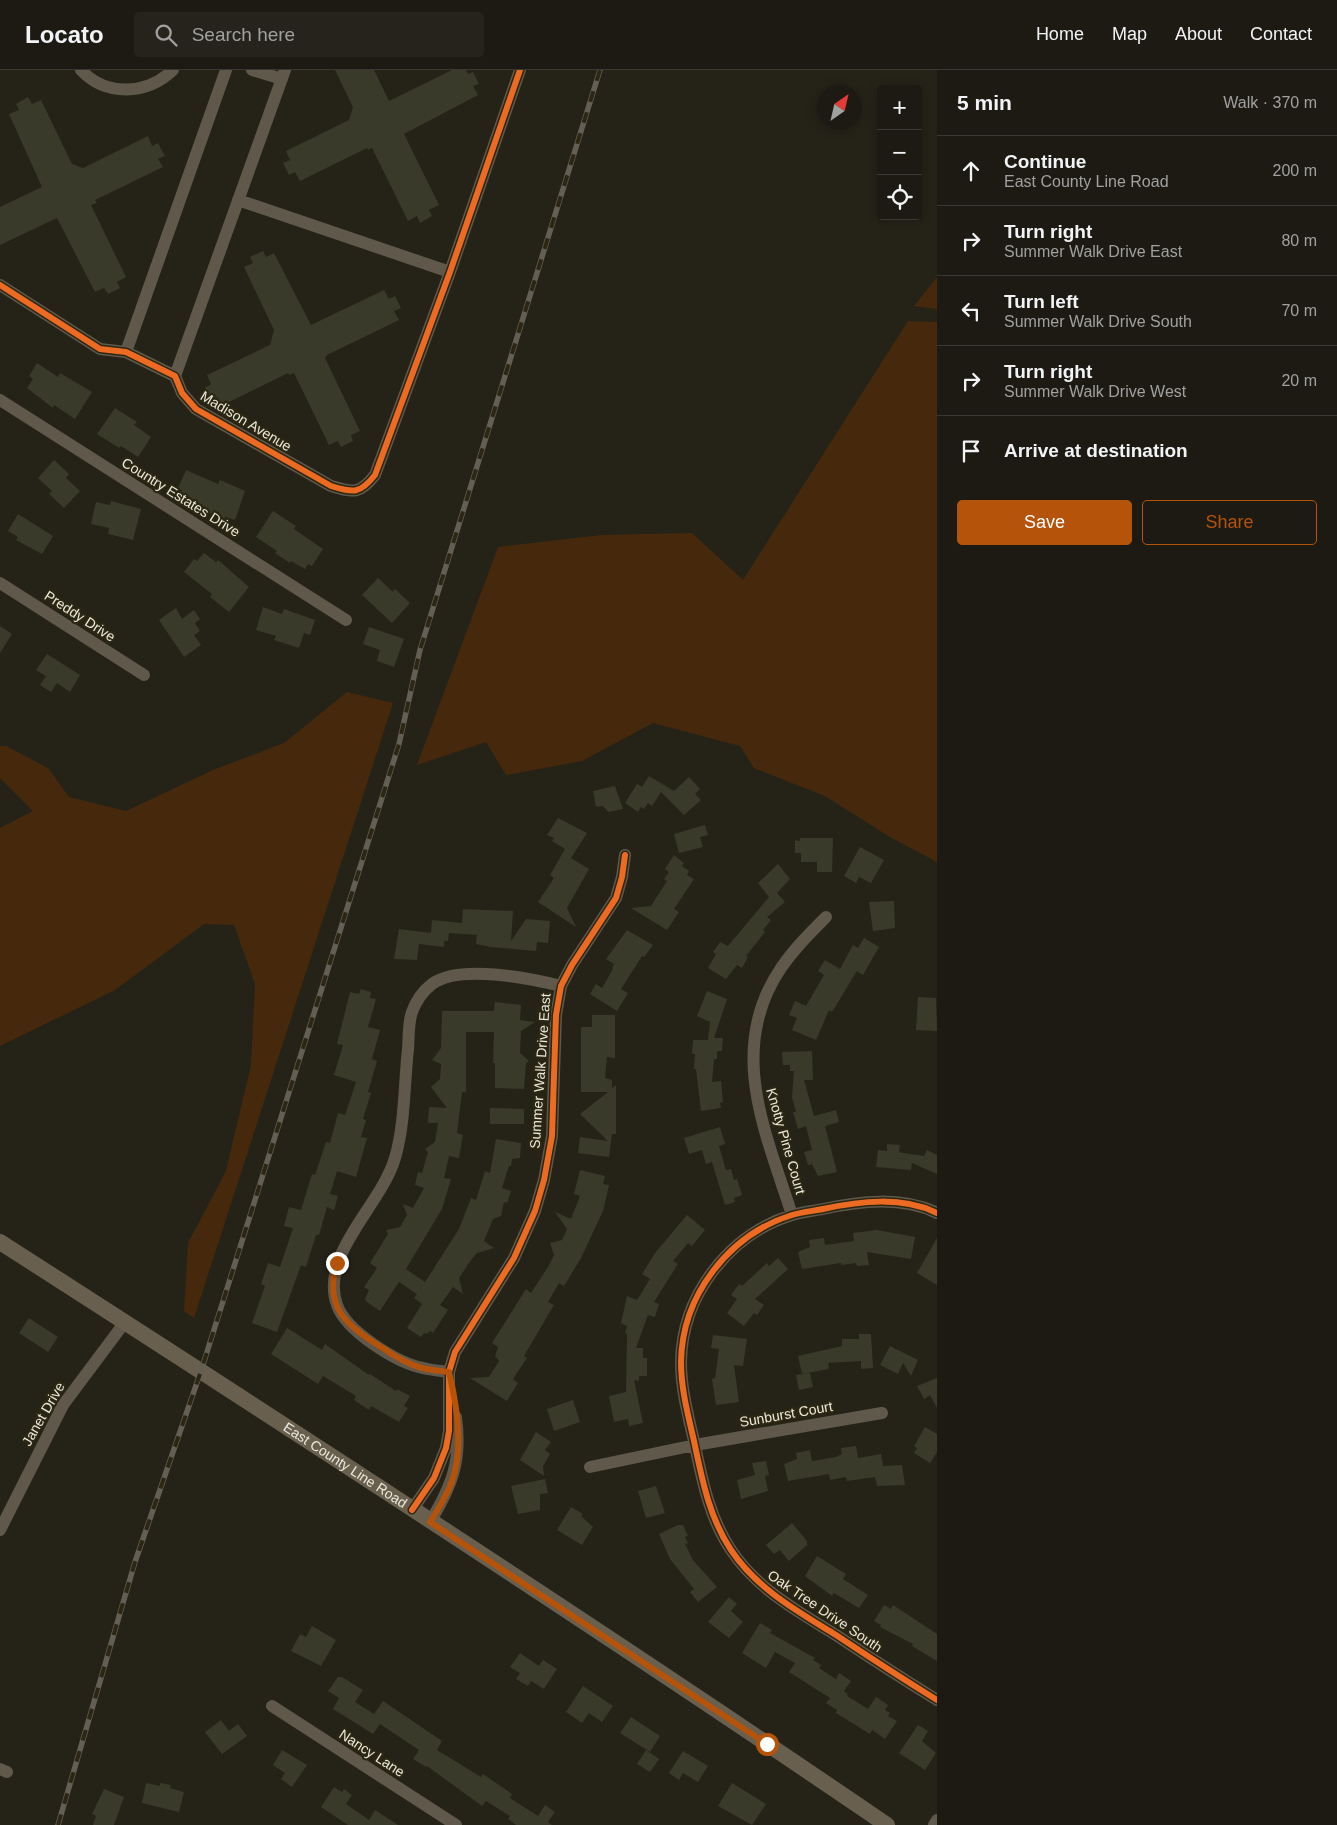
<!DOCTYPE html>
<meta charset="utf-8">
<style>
:root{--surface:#1c1a12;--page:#25231b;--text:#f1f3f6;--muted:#a0a19f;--line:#3a3832;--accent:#b45309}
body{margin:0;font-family:Arial,sans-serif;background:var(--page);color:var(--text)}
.controls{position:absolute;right:15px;top:15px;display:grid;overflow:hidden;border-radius:5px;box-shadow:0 2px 12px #0003}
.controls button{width:45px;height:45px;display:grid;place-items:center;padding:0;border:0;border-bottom:1px solid var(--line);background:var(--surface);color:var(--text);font:25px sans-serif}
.compass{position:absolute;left:817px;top:15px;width:45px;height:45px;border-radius:50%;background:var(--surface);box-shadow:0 2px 12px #0003;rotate:34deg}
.stop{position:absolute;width:15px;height:15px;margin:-11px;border:4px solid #b45309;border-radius:50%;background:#fff}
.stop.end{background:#b45309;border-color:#fff;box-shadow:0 1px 5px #0008}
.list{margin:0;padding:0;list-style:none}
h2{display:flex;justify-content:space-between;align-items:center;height:65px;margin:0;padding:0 20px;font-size:21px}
h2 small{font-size:16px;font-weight:400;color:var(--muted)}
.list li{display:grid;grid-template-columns:32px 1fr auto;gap:15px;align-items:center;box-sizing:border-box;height:70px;padding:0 20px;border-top:1px solid var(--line)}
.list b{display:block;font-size:19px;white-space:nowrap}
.list p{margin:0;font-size:16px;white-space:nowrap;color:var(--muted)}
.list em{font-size:16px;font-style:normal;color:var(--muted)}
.actions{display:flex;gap:10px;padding:15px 20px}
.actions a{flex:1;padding:11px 0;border:1px solid var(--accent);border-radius:5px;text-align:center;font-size:18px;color:var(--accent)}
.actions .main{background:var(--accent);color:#fff}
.icon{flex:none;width:28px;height:28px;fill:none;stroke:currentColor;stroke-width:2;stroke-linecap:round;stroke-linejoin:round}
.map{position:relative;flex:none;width:937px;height:1755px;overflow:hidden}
header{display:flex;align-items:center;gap:30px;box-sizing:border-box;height:70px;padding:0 25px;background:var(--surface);border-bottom:1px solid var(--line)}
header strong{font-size:24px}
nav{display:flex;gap:28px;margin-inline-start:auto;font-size:18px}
.search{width:350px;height:45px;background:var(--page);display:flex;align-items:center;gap:12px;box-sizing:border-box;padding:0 18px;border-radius:5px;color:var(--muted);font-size:19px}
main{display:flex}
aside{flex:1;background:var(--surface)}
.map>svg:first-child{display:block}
</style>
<header>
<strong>Locato</strong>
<div class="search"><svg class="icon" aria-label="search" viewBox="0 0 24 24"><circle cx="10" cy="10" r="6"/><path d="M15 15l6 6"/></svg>Search here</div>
<nav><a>Home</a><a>Map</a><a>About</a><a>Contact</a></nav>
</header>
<main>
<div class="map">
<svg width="937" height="1755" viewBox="0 0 937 1755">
<rect width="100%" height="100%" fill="#252318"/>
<path fill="#46290c" d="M937 207V239L914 236Z
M908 251 937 252V792L890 767 825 726 754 698 740 676 653 653 582 691 506 705 486 672 417 695 498 477 602 465 692 463 743 510Z
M347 622 393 633 194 1248 184 1241 188 1173 226 1101 251 995 255 914 234 855 204 854 115 920 0 976V758L33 741 0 708V676H6L48 698 69 727 126 741 213 700 284 673Z"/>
<path fill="#393a29" d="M335 0H374L389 31 452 0H466L468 4 473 2 479 14 473 16 478 25 404 64 439 135 429 140 432 146 420 153 417 146 408 151 372 78 368 80 367 78 300 111 295 102 289 105 283 93 290 90 286 81 349 50 353 37Z
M28 27 32 34 41 30 72 94 83 98 148 66 152 76 158 73 165 86 158 89 163 97 95 130 97 133 91 135 126 207 117 212 120 218 108 224 104 218 95 222 57 148 0 175V137L42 117 9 44 19 40 16 34Z
M263 181 266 187 274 183 311 255 384 220 389 229 395 226 401 238 394 241 399 250 327 285 325 288 360 361 351 365 353 371 341 377 338 371 329 375 294 303 289 305 288 303 221 336 217 327 210 330 205 318 211 314 207 305 270 275 274 260 244 197 253 193 250 187Z
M37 293 58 307 60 303 92 322 75 349 54 335 53 338 27 318 33 309 29 306Z
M115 338 137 352 134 355 151 367 138 387 121 376 119 378 97 364Z
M54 390 69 404 66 408 80 421 64 438 49 424 52 421 38 408Z
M186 400 218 414 220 410 245 421 235 450 225 447 224 449 191 435 192 433 179 427 182 420 178 418Z
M111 431 141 439 133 470 108 464 109 458 91 454 96 432 110 435Z
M273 441 296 456 294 459 323 479 312 496 308 494 305 499 291 491 290 493 275 483 277 481 256 467Z
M18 444 53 466 42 484 16 470 18 467 8 461Z
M204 483 216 492 218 490 249 517 229 542 210 527 212 524 184 502 194 489 197 491Z
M378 508 393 522 395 519 410 533 392 553 362 525Z
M263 537 282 544 284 539 315 550 310 565 304 563 299 578 274 570 276 566 256 560Z
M176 538 182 549 194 540 200 549 195 553 200 561 194 565 201 575 184 587 159 550Z
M0 556 12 564 0 583Z
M369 557 404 569 394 597 377 591 380 580 363 574Z
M47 584 80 605 70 622 57 613 51 622 40 615 46 606 36 600Z
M649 706 674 721 689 707 700 719 695 724 701 730 684 745 661 722 652 736 648 733 644 739 641 737 638 742 625 733 637 714 642 717Z
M615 716 623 739 608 742 603 736 596 737 593 721Z
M558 748 587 763 571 788 589 799 567 838 576 857 538 832 554 808 550 805 565 779 552 771 554 768 547 765Z
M705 755 708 765 700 767 703 777 679 783 674 764Z
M800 768H833L832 802H817V792H801V783H795V770L800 771Z
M860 777 884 790 871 813 859 807 856 813 844 806Z
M674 785 684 793 682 796 689 801 687 805 694 809 674 839 679 842 667 860 631 838 651 836 667 811 664 809 669 802 665 799Z
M778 794 790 809 777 823 785 832 767 847 771 850 763 860 765 862 746 886 748 887 742 898 737 895 726 909 708 898 716 884 713 882 720 872 728 876 769 827 758 813Z
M894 831 895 858 873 861 869 832Z
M463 839 513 841 511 871 526 849 550 851 548 873 537 872 536 881 491 877 476 874 477 865 449 863 448 871H444V877L419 874 417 890 394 889 399 859 431 863 432 850 462 853Z
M627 860 653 875 644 887 642 886 621 919 628 923 617 941 590 924 596 914 602 918 613 899 612 898 614 894 606 889Z
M864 868 879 877 863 905 857 901 832 942 829 940 816 970 792 960 797 948 789 945 795 931 806 936 824 905 818 901 825 890 840 899 853 875 858 878Z
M361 919 371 922 370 928 376 929 368 957 380 960 372 989 377 991 368 1022 371 1023 363 1049 366 1050 361 1067 367 1068 356 1107 337 1101 330 1124 338 1126 334 1140 327 1137 319 1165H316L306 1197 301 1195 277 1262 252 1253 265 1216 261 1214 268 1193 280 1197 293 1158 284 1156 289 1137 301 1140 312 1104 315 1105 326 1072 330 1073 338 1043 345 1045 356 1012 334 1005 343 975 337 974 350 922 359 924Z
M707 921 727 929 714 968H723L722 981H717V989H714L712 1012 721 1011 723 1032 720 1033 721 1038 701 1041 696 999H694L695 984H692L693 970H708L710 952 697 946Z
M918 927 936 928 937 961 916 960Z
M495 932 521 935 520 950 535 952 521 961 520 983 529 991 526 993 524 1019 495 1018V993H493L494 962H466V1022H462L457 1063 463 1065 459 1088 449 1086 444 1108 451 1109 442 1139 406 1199 425 1212 459 1159 471 1128 476 1130 485 1101 490 1103 496 1069 521 1073 520 1088 512 1089 511 1096H509L502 1118 511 1121 507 1133 504 1132 501 1146 493 1149 484 1171 494 1178 477 1183 471 1190 459 1208 463 1224 453 1217 440 1235 448 1240 433 1263 430 1261 427 1264 424 1263 421 1267 407 1258 422 1234 414 1228 417 1224 399 1212 380 1241 367 1232 365 1229 369 1220 364 1217 377 1198 370 1193 388 1164 386 1160 400 1157 407 1145 403 1134 413 1138 424 1118 415 1115 418 1102 422 1103 428 1082 425 1079 435 1072 438 1053H428L429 1037 447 1038 431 1017 440 1009 441 994 432 990 441 978 442 941H494Z
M592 945H615V988L607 987 605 1008 612 1010V1018L616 1015V1064H612L609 1087 578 1083 580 1067 608 1071 580 1044 608 1022H581V957H592Z
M812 981 813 1010H804L814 1046 836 1040 839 1052 825 1056 837 1102 818 1106 812 1094 808 1095 804 1082 812 1080 806 1056 798 1059 793 1042H796L792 1027 794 1001H790V995H783L782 982Z
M490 1038 524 1039V1054H490Z
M720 1057 725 1074 719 1076 726 1100 731 1099 734 1110 737 1109 742 1125 734 1128 735 1132 725 1135 712 1092 706 1094 702 1080 689 1084 684 1068Z
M887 1074 900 1075 899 1082 903 1083 924 1086 927 1080 937 1085V1104L912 1093 911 1100 876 1097 878 1080 887 1081Z
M580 1100 605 1106 603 1114 609 1115 603 1141 581 1188 564 1216 559 1213 548 1232 554 1235 524 1286 527 1288 513 1309 518 1313 507 1331 470 1308 489 1307 499 1291 495 1286 498 1277 492 1273 526 1219 531 1223 548 1197 554 1185 550 1173 562 1170 567 1159 555 1142 571 1149 580 1126 574 1124Z
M687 1145 705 1160 692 1176 688 1173 673 1191 678 1194 654 1232 659 1234 655 1247 648 1245 636 1278H643V1288H647V1306H639V1311L634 1310 643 1353 629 1356 628 1349 614 1352 609 1326 626 1322 627 1264 625 1263 627 1256 621 1253 627 1226 637 1230 650 1209 642 1204 655 1183Z
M877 1160 915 1167 911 1189 867 1182 869 1195 857 1196 856 1193 841 1195V1193L802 1199 798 1182 810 1177 809 1170 824 1168 825 1175 854 1171 853 1163Z
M937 1168V1215L917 1203Z
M778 1188 788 1199 755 1229 764 1235 757 1245 754 1243 744 1256 727 1243 737 1229 731 1225 739 1214 742 1216 767 1193 769 1196Z
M29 1248 58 1267 48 1282 19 1263Z
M287 1258 322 1280 325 1274 369 1305 370 1304 396 1321 397 1319 410 1326 404 1336 408 1338 399 1352 371 1336 369 1340 354 1330 356 1326 323 1306 318 1314 271 1284Z
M859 1264H871L873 1298 861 1299V1291L828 1293 829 1299 802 1304 798 1286 842 1276V1269H859Z
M713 1265 747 1269 743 1296 734 1295 739 1332 716 1335 712 1309 715 1308 719 1279 711 1278Z
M890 1276 918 1290 911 1306 903 1293 898 1304 880 1295Z
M810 1303 813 1317 799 1320 796 1305Z
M937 1308V1338L930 1325 924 1329 917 1316Z
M573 1330 580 1352 554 1361 547 1339Z
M925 1357 937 1364V1382L930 1393 914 1383 917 1378 914 1376Z
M536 1362 551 1372 545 1380 550 1384 543 1396 544 1406 520 1390Z
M856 1376 858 1388 881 1384 883 1396 902 1395 905 1415 877 1416 875 1407 847 1411 846 1407 830 1410 829 1404 788 1411 784 1394 797 1389 796 1383 810 1380 812 1391 836 1387 842 1384 841 1378Z
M766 1391 769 1405 765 1406 768 1421 741 1429 737 1410 755 1405 752 1393Z
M545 1409 548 1423 540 1424V1440L518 1444 511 1416Z
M656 1416 665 1443 646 1448 638 1421Z
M571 1437 583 1444 581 1446 593 1457 582 1475 557 1460Z
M792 1453 807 1471V1475L789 1491 780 1480 774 1484 766 1475Z
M678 1455H683L688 1466 685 1467 688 1473 685 1474 693 1490 717 1517 698 1532 690 1522 694 1519 670 1489 659 1464Z
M817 1486 846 1504 843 1509 868 1525 859 1538 834 1523 832 1526 805 1506Z
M729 1527 737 1534 731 1541 743 1552 729 1568 708 1552Z
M884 1535 891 1539 893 1535 937 1564V1591L912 1576 913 1574 880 1557 881 1555 874 1551Z
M760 1553 772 1560 770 1563 815 1588 813 1590 821 1595 819 1598 836 1609 839 1603 851 1611 844 1621 848 1624 847 1626 868 1639 876 1627 888 1635 885 1640 890 1643 888 1646 897 1651 885 1669 872 1660 870 1664 836 1643 837 1640 826 1633 830 1628 789 1602 795 1593 775 1582 766 1598 742 1583Z
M312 1556 336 1570 321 1596 291 1581 300 1564 306 1567Z
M520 1583 539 1596 543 1590 557 1599 544 1619 531 1611 528 1616 516 1609 520 1603 510 1597Z
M338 1607H342L363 1620 355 1632 374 1644 383 1631 442 1671 437 1680 481 1707 483 1704 512 1724 510 1728 538 1746 545 1735 555 1742 548 1752 552 1755H516L508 1749 510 1746 486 1731 482 1736 427 1696 426 1697 413 1689 419 1680 380 1654 373 1664 333 1639 339 1628 328 1621Z
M583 1616 613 1636 602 1652 589 1643 582 1653 566 1642Z
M631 1647 660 1666 650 1682 620 1663Z
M221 1650 229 1661 238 1654 247 1666 222 1684 205 1662Z
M918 1655 928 1661 922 1671 936 1683 925 1700 899 1683Z
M282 1680 307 1695 292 1717 281 1709 285 1703 273 1695Z
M646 1680 659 1689 650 1702 637 1694Z
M683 1681 708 1696 698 1712 683 1703 679 1710 669 1703Z
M146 1713 160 1716V1713L171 1715 170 1718 184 1722 179 1742 142 1733Z
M732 1713 766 1734 752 1755 718 1736Z
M334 1717 342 1722 344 1719 352 1725 346 1734 369 1750 375 1740 398 1755H348L321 1737Z
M104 1719 124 1727 114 1755H93L96 1746 92 1744Z"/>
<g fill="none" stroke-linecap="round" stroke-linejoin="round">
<path stroke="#60584a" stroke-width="12" d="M81 0C106 27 147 25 173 0
M252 0 282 9
M238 130 450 202
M0 215 100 279 126 282 175 306 182 323 196 339 331 416C354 423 360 424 375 405L450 202 520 0
M126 282 226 0
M175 306 285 0
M0 330 346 550
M0 513 144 605
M937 1143C902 1126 860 1131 823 1139 813 1141 802 1142 792 1145 728 1165 682 1226 681 1292 681 1319 688 1345 694 1371 702 1409 709 1447 731 1480 757 1519 797 1541 836 1565 869 1587 903 1609 937 1630
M792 1145C766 1063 726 979 781 898 794 879 810 863 826 847
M449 1302C441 1301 431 1300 423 1298 397 1293 346 1261 337 1235 319 1184 381 1136 395 1088 405 1054 404 1015 408 979 409 967 408 953 412 942 416 931 423 921 432 914 459 894 529 908 561 916
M590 1397 695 1375 882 1343
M412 1440 434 1408 446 1378 449 1361V1302L455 1282 514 1188 535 1141 544 1110 552 1066 556 945 561 916 572 895 616 828 622 807 625 785
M430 1452C452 1416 462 1390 456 1347
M0 1460 63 1335 125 1252
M272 1636 456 1755
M0 1699 7 1702
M934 1755 937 1750"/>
<path stroke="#695f4e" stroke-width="16" id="s1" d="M0 1172C298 1363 595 1556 887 1755"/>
<defs>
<path id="rail" d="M58 1755 135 1492 201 1301 399 674 420 580 600 0"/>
</defs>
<use href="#rail" stroke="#645f55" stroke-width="5.5"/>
<use href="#rail" stroke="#2b2712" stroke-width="4" stroke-dasharray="11" stroke-linecap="butt"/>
<defs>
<path id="cycleway" d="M0 215 100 279 126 282 175 306 182 323 196 339 331 416C354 423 360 424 375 405L450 202 520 0
M937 1143C902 1126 860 1131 823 1139 813 1141 802 1142 792 1145 728 1165 682 1226 681 1292 681 1319 688 1345 694 1371 702 1409 709 1447 731 1480 757 1519 797 1541 836 1565 869 1587 903 1609 937 1630
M412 1440 434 1408 446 1378 449 1361V1302L455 1282 514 1188 535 1141 544 1110 552 1066 556 945 561 916 572 895 616 828 622 807 625 785"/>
</defs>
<use href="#cycleway" stroke="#2b2712" stroke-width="9"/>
<use href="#cycleway" stroke="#ed6a23" stroke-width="6"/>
</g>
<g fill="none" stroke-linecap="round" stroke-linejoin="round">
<path stroke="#b45309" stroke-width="6" d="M337 1193C323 1237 347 1256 381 1277 394 1286 407 1294 422 1298 431 1300 440 1301 449 1302 457 1335 464 1378 452 1411 447 1426 438 1439 430 1452L767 1674"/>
</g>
<g text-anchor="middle" stroke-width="4.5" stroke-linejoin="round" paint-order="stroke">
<g font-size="14" fill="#ebe9dc" stroke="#2b2712">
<text transform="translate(246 351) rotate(31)" y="5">Madison Avenue</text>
<text transform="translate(181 427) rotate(32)" y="5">Country Estates Drive</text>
<text transform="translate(80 546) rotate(33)" y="5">Preddy Drive</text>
<text transform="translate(540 1001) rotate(-86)" y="5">Summer Walk Drive East</text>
<text transform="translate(786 1071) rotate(74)" y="5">Knotty Pine Court</text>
<text transform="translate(43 1344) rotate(-60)" y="5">Janet Drive</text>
<text transform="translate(786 1344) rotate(-10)" y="5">Sunburst Court</text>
<text dy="5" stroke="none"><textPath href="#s1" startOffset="411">East County Line Road</textPath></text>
<text transform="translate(825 1541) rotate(34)" y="5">Oak Tree Drive South</text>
<text transform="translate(372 1683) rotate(33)" y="5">Nancy Lane</text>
</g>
</g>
</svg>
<div class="controls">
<button>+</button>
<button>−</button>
<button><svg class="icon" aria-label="locate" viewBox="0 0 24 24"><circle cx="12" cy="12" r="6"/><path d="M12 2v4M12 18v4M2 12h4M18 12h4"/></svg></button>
</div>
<svg class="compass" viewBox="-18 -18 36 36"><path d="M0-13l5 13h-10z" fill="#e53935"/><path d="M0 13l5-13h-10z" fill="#a0a19f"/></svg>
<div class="stop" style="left:767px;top:1674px"></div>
<div class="stop end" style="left:337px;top:1193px"></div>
</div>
<aside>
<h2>5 min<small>Walk · 370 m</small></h2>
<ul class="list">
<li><svg class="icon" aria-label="ahead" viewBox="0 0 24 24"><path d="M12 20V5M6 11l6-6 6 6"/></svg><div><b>Continue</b><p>East County Line Road</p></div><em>200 m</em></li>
<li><svg class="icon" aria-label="right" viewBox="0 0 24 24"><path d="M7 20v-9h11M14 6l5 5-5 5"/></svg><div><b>Turn right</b><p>Summer Walk Drive East</p></div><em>80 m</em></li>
<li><svg class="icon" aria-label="left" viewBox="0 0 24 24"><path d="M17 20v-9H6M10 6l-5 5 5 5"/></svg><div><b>Turn left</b><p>Summer Walk Drive South</p></div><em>70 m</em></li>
<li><svg class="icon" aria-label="right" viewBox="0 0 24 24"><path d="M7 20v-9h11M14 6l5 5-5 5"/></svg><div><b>Turn right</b><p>Summer Walk Drive West</p></div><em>20 m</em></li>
<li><svg class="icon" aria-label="arrive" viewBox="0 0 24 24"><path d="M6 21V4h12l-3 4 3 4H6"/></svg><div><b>Arrive at destination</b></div></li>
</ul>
<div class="actions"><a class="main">Save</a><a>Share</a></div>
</aside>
</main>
